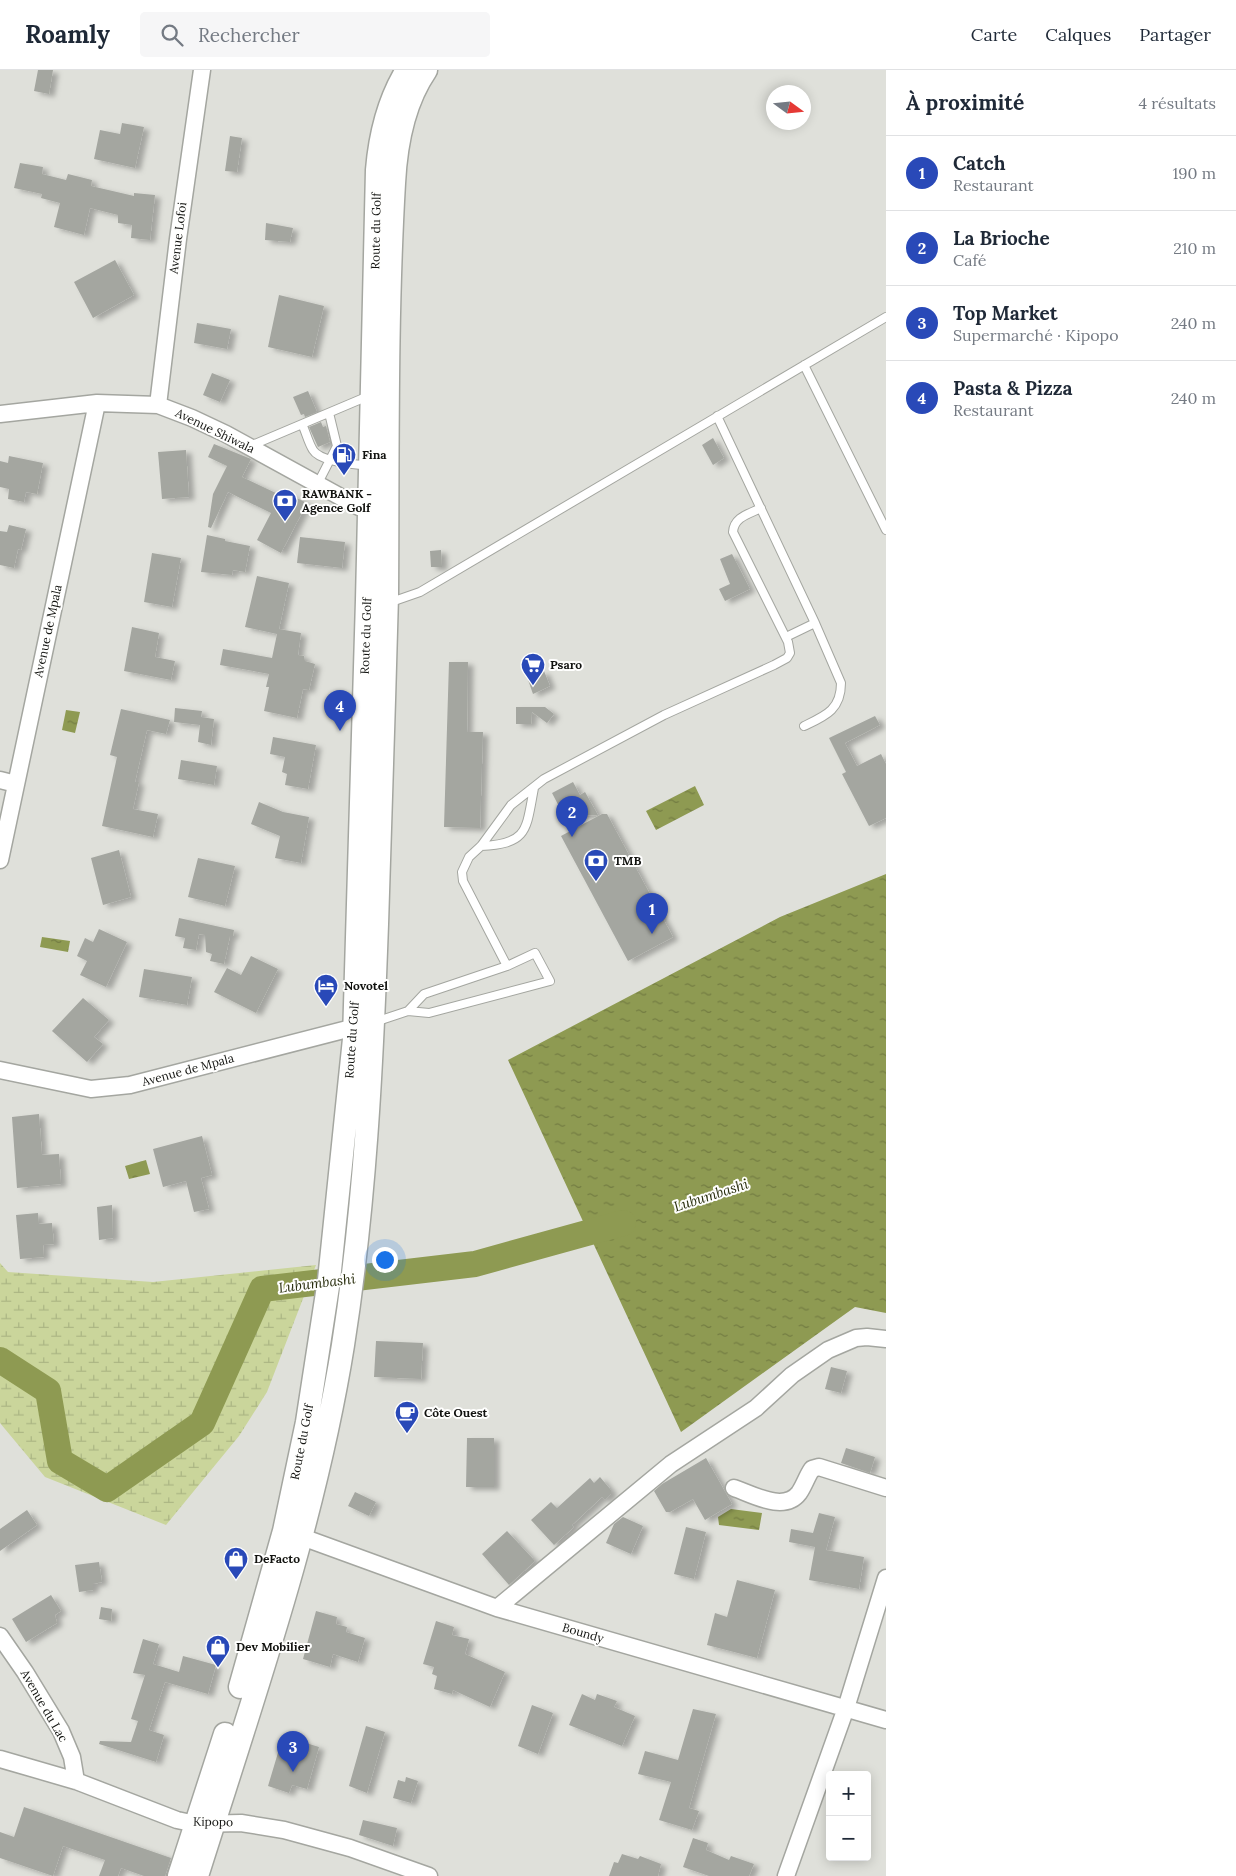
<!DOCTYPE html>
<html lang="fr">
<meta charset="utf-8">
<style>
:root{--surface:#fff;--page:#f6f6f7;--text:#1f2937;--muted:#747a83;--line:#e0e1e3;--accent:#2949b8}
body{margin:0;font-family:Lora,serif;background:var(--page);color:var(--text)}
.controls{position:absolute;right:15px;bottom:15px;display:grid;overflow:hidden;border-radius:5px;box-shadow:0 2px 12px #0003}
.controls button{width:45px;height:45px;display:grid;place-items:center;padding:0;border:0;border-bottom:1px solid var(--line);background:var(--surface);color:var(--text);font:25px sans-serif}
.compass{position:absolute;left:766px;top:15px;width:45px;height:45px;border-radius:50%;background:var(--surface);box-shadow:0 2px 12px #0003;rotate:105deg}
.you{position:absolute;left:384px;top:1189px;width:18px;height:18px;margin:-12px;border:4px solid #fff;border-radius:50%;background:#1a73e8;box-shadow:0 0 0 8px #1a73e833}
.badge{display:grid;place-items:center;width:32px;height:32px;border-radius:50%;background:var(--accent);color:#fff;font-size:16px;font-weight:700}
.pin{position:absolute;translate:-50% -41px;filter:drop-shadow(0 1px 2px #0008)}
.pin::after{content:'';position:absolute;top:26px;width:18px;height:15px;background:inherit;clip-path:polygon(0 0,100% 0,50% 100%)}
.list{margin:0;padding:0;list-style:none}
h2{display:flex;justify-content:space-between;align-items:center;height:65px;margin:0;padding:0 20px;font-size:21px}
h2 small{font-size:16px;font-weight:400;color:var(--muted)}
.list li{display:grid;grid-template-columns:32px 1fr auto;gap:15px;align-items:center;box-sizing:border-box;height:75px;padding:0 20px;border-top:1px solid var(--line)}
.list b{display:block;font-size:19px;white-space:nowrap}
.list p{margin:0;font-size:16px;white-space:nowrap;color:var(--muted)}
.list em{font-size:16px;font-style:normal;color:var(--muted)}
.icon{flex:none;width:28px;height:28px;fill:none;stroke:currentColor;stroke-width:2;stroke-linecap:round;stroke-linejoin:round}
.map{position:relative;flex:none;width:886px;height:1806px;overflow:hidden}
header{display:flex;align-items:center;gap:30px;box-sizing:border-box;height:70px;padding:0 25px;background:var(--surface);border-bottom:1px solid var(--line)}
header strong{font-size:24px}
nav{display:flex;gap:28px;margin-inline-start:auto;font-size:18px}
.search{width:350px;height:45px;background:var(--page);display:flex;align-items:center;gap:12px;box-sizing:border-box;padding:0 18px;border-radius:5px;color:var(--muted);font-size:19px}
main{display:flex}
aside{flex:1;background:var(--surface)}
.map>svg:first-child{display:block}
</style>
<header>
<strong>Roamly</strong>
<div class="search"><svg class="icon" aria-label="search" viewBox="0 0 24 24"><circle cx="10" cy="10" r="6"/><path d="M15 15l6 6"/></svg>Rechercher</div>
<nav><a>Carte</a><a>Calques</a><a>Partager</a></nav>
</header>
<main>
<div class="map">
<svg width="886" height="1806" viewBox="0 0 886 1806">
<defs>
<pattern id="wetland-marsh" width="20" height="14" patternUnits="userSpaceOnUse" patternTransform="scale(1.25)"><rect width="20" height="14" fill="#cad59b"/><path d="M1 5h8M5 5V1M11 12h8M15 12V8" fill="none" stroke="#acb684"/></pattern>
<pattern id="water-ripples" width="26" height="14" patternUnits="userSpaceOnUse" patternTransform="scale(1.25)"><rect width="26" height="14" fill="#8e9a52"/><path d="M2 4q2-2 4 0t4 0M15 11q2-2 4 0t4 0" fill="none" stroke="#737c42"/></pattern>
<filter id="shadow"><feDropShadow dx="5.5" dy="3" stdDeviation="2.5" flood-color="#0004"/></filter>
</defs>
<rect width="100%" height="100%" fill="#dfe0da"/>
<path fill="url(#wetland-marsh)" d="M0 1193 8 1202 153 1212 316 1195 267 1322 239 1366 166 1455 45 1407 0 1353Z"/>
<path fill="url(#water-ripples)" d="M66 640 80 642 75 663 62 660Z
M695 716 704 735 656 760 646 741Z
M886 804V1243L855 1237 681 1362 508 990 780 847Z
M42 867 70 871 68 882 40 877Z
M146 1090 150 1104 129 1109 125 1096Z
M731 1439 762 1443 759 1460 719 1455 718 1447Z"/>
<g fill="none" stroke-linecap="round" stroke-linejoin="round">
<path stroke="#8e9a52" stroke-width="26" d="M0 1290 48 1321 60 1391 107 1419 202 1353 262 1219 475 1194 623 1153"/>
</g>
<path fill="#a4a6a0" filter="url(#shadow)" d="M38 0H53L49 24 34 21Z
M122 53 144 57 135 98 94 89 100 60 120 64Z
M230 66 242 68 237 102 225 101Z
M20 93 43 97 42 104 66 110 68 104 92 110 91 116 134 126V123L155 125 150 170 131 168 132 155 118 153V145L90 138 84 165 54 157 60 133 41 128 42 124 14 118Z
M266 153 293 158 290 172 265 170Z
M115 190 134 225 93 248 74 212Z
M279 225 324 236 312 287 268 277Z
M197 253 231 259 227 279 194 273Z
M212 303 230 310 220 332 203 325Z
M308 321 317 342 305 347 304 344 301 345 293 327Z
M321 352 323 357 326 356 330 372 318 377 309 357Z
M713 368 724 388 713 395 702 375Z
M214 374 251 389 242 407 280 425 282 421 307 433 281 483 257 470 271 443 228 422 211 458 208 457 213 424 227 396 208 387Z
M186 380 189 427 162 429 158 382Z
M9 386 43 393 37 424 26 422 24 432 8 429 9 419 0 417V391L8 393Z
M9 455 26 459 21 480 18 479 14 498 0 495V461L7 462Z
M207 465 225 469V471L250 476 245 502 233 500 232 505 201 502Z
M300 467 345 472 342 498 297 493Z
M441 480 442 497H431L430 481Z
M152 483 181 488 172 537 144 532Z
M732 484 750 519 725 531 719 519 730 514 720 489Z
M257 506 289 513 279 559 301 563 298 585 304 586 305 591 315 594 309 620 303 619 297 648 264 641 269 617H266L269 604 220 595 223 579 272 588 277 564 245 557Z
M132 557 159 563 155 587 175 591 171 610 124 601Z
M449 592H468L467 662H483L480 758 444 757Z
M544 601 550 616 533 624 527 607Z
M516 637H545L554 644 547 653 532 642 531 654H516Z
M175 638 202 641 201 647 214 649 211 675 198 672 200 655 174 652Z
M121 639 170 650 166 664 147 660 135 712H139L133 739 158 744 153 767 102 756 117 687 110 685Z
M875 646 880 655 845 673 857 696 881 684 886 694V748L869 756 842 704 846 702 829 668Z
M273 667 316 675 308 719 285 715 287 704 282 702 285 687 270 684Z
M181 690 217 696 214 715 178 709Z
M573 712 580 725 585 722 598 745 564 746 552 723Z
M259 732 283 742 309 747 301 793 275 788 280 766 251 754Z
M602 744H607L673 867 628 891 561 766Z
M119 780 131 827 103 835 91 788Z
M198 788 235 796 225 836 188 827Z
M179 848 234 860 233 866H230L224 894 210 891 212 884 206 882 205 865 199 864 196 880 183 878 185 868 175 866Z
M99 859 127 872 106 917 80 905 87 891 77 886 85 868 93 872Z
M251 886 278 899 256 943 214 922 227 898 241 905Z
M144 899 192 907 187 935 139 927Z
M83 928 109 950 94 967 103 974 87 992 52 961Z
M39 1044 42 1085 59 1084 61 1114 17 1118 12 1047Z
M202 1066 212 1105 201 1108 209 1139 194 1142 186 1111 163 1117 153 1079Z
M112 1135 113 1168 99 1170 97 1137Z
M38 1143 39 1154 52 1153 54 1174 43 1175 44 1187 20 1189 16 1145Z
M376 1271 423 1273 421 1309 374 1307Z
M831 1297 847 1301 841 1323 825 1319Z
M467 1368H494V1417H466Z
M846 1378 875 1387 870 1403 841 1393Z
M706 1388 732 1434 705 1450 693 1429 670 1442H666L654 1421 662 1414Z
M600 1407 611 1420V1424L605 1430 602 1427 572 1455 574 1457 554 1475 531 1450 551 1432 557 1438 590 1408 594 1413Z
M355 1422 376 1432 369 1446 348 1436Z
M27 1440 37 1455 0 1481V1459Z
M819 1443 835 1447 826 1480 864 1487 859 1519 809 1510 815 1477 789 1472 791 1459 813 1463Z
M623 1447 643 1456 631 1484 606 1473 614 1454Z
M686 1457 706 1462 694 1509 674 1504Z
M507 1461 535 1491 509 1515 482 1484Z
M99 1492 102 1512 93 1514V1520L79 1522 75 1495Z
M737 1510 775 1520 757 1588 707 1575 715 1543 727 1547Z
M51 1525 61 1541 55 1545 57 1553 26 1572 12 1549Z
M101 1537 112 1539 111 1551 99 1549Z
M316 1541 337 1547 336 1554 347 1557 346 1562 365 1568 358 1592 333 1584 330 1597 303 1589Z
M436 1551 454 1557 452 1565 469 1569 465 1584 505 1602 490 1637 453 1620 452 1624 434 1619 437 1606 432 1604 434 1597 423 1594Z
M143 1569 159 1574 153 1594 179 1602 183 1586 216 1595 208 1624 165 1612 149 1660 164 1665 156 1692 99 1674 100 1671 131 1672 138 1651 131 1649 145 1605 133 1603Z
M582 1624 595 1630 597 1624 617 1631 614 1637 635 1646 622 1676 569 1655Z
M532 1635 553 1643 538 1684 518 1676Z
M693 1639 716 1644 689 1738 699 1741 692 1760 659 1750 671 1712 638 1704 645 1681 678 1690Z
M366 1656 385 1662 367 1723 349 1716Z
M283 1666 319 1677 307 1719 292 1715 289 1723 268 1716Z
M406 1707 418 1711 411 1733 393 1728 398 1710 405 1712Z
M24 1737 171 1788 165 1806H144L121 1798 118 1806H99L105 1790 63 1776 53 1806 0 1788V1762L14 1767Z
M363 1750 397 1758 393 1776 359 1765Z
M693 1768 708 1773 706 1780 729 1790 731 1786 754 1794 749 1806H709L683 1797Z
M622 1784 638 1789 640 1786 661 1794 658 1806H609L614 1792 618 1793Z"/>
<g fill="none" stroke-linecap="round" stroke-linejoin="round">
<defs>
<path id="lane" d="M804 295 886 460
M717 346 815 553 841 613C841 640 825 646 804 656
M302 354C306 362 308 372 313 380 320 392 355 394 369 396
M250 376 366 327H369
M317 415 337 376 329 343
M389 530H397L420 522 886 247
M786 567 815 553
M481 776C529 774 526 759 534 718
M507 896 463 811 462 802 469 787 481 776 511 735 544 709 664 645 774 595 787 588 790 583 788 572 733 462C734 447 749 444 761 438
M375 952 408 941 429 943 550 911 535 883 507 896 424 924 408 941"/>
<path id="street" d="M158 335 178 169 202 0
M0 344 97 333 158 335 192 348 226 364 359 437 369 440H379
M0 710 16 714
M0 790 97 333
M0 1000 91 1019 130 1015 363 955
M734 1418C752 1424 784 1443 799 1423 804 1416 807 1406 812 1399L819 1397 886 1418
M291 1463 497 1538 886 1650
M497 1538 671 1394 756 1338 792 1305 828 1280 856 1268 867 1267 886 1269
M0 1566 25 1602 61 1661 72 1687 76 1711
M0 1689 76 1711 177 1750 196 1754 241 1753 284 1760 350 1778 429 1806
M786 1806 846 1638 886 1508"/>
<path id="secondary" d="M240 1617 284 1461 307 1352 329 1210 354 969 367 530 377 100C380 64 388 31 407 0
M179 1806 225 1664
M197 1806C252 1631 314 1456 343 1275 365 1136 372 994 377 854 380 779 381 704 384 630 385 595 386 561 387 526 388 389 386 250 394 113 396 74 404 32 426 0"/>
</defs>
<use href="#lane" stroke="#a4a6a0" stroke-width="10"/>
<use href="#street" stroke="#a4a6a0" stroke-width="19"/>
<use href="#secondary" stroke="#a4a6a0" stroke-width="25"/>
<use href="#lane" stroke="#fff" stroke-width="8"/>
<use href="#street" stroke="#fff" stroke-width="16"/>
<use href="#secondary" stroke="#fff" stroke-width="22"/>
</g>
<defs>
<symbol id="fuel-pin" viewBox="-11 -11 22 30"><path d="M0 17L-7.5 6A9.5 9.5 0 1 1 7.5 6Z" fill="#2949b8" stroke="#fffffe"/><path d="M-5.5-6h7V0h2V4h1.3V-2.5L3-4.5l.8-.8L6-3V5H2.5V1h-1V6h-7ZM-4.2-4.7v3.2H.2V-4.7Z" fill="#fff"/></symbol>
<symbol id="bank-pin" viewBox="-11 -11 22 30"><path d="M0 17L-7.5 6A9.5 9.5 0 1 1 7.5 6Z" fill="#2949b8" stroke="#fffffe"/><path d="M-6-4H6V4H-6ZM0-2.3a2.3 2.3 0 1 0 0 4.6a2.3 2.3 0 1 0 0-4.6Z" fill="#fff"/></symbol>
<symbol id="supermarket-pin" viewBox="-11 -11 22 30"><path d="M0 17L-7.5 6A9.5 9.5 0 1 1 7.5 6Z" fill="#2949b8" stroke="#fffffe"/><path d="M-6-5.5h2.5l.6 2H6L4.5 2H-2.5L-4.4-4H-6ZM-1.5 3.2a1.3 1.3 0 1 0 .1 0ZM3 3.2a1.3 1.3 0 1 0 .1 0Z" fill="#fff"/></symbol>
<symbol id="hotel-pin" viewBox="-11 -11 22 30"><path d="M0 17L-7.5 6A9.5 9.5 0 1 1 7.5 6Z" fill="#2949b8" stroke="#fffffe"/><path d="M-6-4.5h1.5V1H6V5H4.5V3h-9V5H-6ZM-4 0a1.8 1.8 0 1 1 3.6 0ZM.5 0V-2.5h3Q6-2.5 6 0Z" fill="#fff"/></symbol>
<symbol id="cafe-pin" viewBox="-11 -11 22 30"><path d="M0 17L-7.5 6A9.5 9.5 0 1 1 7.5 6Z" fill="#2949b8" stroke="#fffffe"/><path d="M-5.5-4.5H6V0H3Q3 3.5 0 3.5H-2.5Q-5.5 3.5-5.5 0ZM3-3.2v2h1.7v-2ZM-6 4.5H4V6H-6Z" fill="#fff"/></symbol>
<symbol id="shop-pin" viewBox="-11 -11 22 30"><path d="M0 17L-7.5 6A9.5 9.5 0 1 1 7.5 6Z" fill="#2949b8" stroke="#fffffe"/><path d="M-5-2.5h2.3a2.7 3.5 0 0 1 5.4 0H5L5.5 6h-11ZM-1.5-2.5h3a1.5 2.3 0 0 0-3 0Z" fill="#fff"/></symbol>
</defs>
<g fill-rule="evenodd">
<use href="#fuel-pin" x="330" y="371" width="28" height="38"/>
<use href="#bank-pin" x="271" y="417" width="28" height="38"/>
<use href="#supermarket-pin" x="519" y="581" width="28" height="38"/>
<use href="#bank-pin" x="582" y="777" width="28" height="38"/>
<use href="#hotel-pin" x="312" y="902" width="28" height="38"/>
<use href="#cafe-pin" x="393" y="1329" width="28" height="38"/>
<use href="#shop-pin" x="222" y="1475" width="28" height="38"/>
<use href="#shop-pin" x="204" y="1563" width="28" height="38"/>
</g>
<g text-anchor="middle" stroke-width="4" stroke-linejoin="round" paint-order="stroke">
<g font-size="12" fill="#11120f" stroke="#fffffe">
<text transform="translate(376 161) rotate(-89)" y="4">Route du Golf</text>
<text transform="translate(178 168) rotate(-83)" y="4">Avenue Lofoi</text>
<text transform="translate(215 361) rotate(26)" y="4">Avenue Shiwala</text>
<text transform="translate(48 561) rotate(-78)" y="4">Avenue de Mpala</text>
<text transform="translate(366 566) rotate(-88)" y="4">Route du Golf</text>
<text transform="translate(352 970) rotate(-86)" y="4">Route du Golf</text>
<text transform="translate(188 1000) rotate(-15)" y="4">Avenue de Mpala</text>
<text transform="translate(302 1372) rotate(-79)" y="4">Route du Golf</text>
<text transform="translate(583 1563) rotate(16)" y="4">Boundy</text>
<text transform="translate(44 1636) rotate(60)" y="4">Avenue du Lac</text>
<text transform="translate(213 1752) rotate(1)" y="4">Kipopo</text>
</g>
<g font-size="12" font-weight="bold" fill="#11120f" stroke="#fffffe" text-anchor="start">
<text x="362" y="389">Fina</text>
<text x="302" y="428">RAWBANK -<tspan x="302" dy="14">Agence Golf</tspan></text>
<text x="550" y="599">Psaro</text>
<text x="614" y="795">TMB</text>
<text x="344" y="920">Novotel</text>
<text x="424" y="1347">Côte Ouest</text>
<text x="254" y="1493">DeFacto</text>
<text x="236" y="1581">Dev Mobilier</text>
</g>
<g font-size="14" font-style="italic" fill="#292e0e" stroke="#fffffe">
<text transform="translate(711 1125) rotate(-18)" y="5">Lubumbashi</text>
<text transform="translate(317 1213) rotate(-7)" y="5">Lubumbashi</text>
</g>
</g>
</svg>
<div class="controls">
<button>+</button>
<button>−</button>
</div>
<svg class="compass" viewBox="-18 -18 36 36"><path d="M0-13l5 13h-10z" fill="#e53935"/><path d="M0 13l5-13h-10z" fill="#747a83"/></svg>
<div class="you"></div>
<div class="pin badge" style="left:652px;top:864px">1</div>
<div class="pin badge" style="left:572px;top:767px">2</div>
<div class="pin badge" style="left:293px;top:1702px">3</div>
<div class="pin badge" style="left:340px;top:661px">4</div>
</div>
<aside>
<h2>À proximité<small>4 résultats</small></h2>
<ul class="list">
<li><span class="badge">1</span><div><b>Catch</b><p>Restaurant</p></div><em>190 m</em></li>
<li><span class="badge">2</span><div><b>La Brioche</b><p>Café</p></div><em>210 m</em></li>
<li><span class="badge">3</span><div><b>Top Market</b><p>Supermarché · Kipopo</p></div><em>240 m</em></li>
<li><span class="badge">4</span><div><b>Pasta &amp; Pizza</b><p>Restaurant</p></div><em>240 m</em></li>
</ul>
</aside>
</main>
